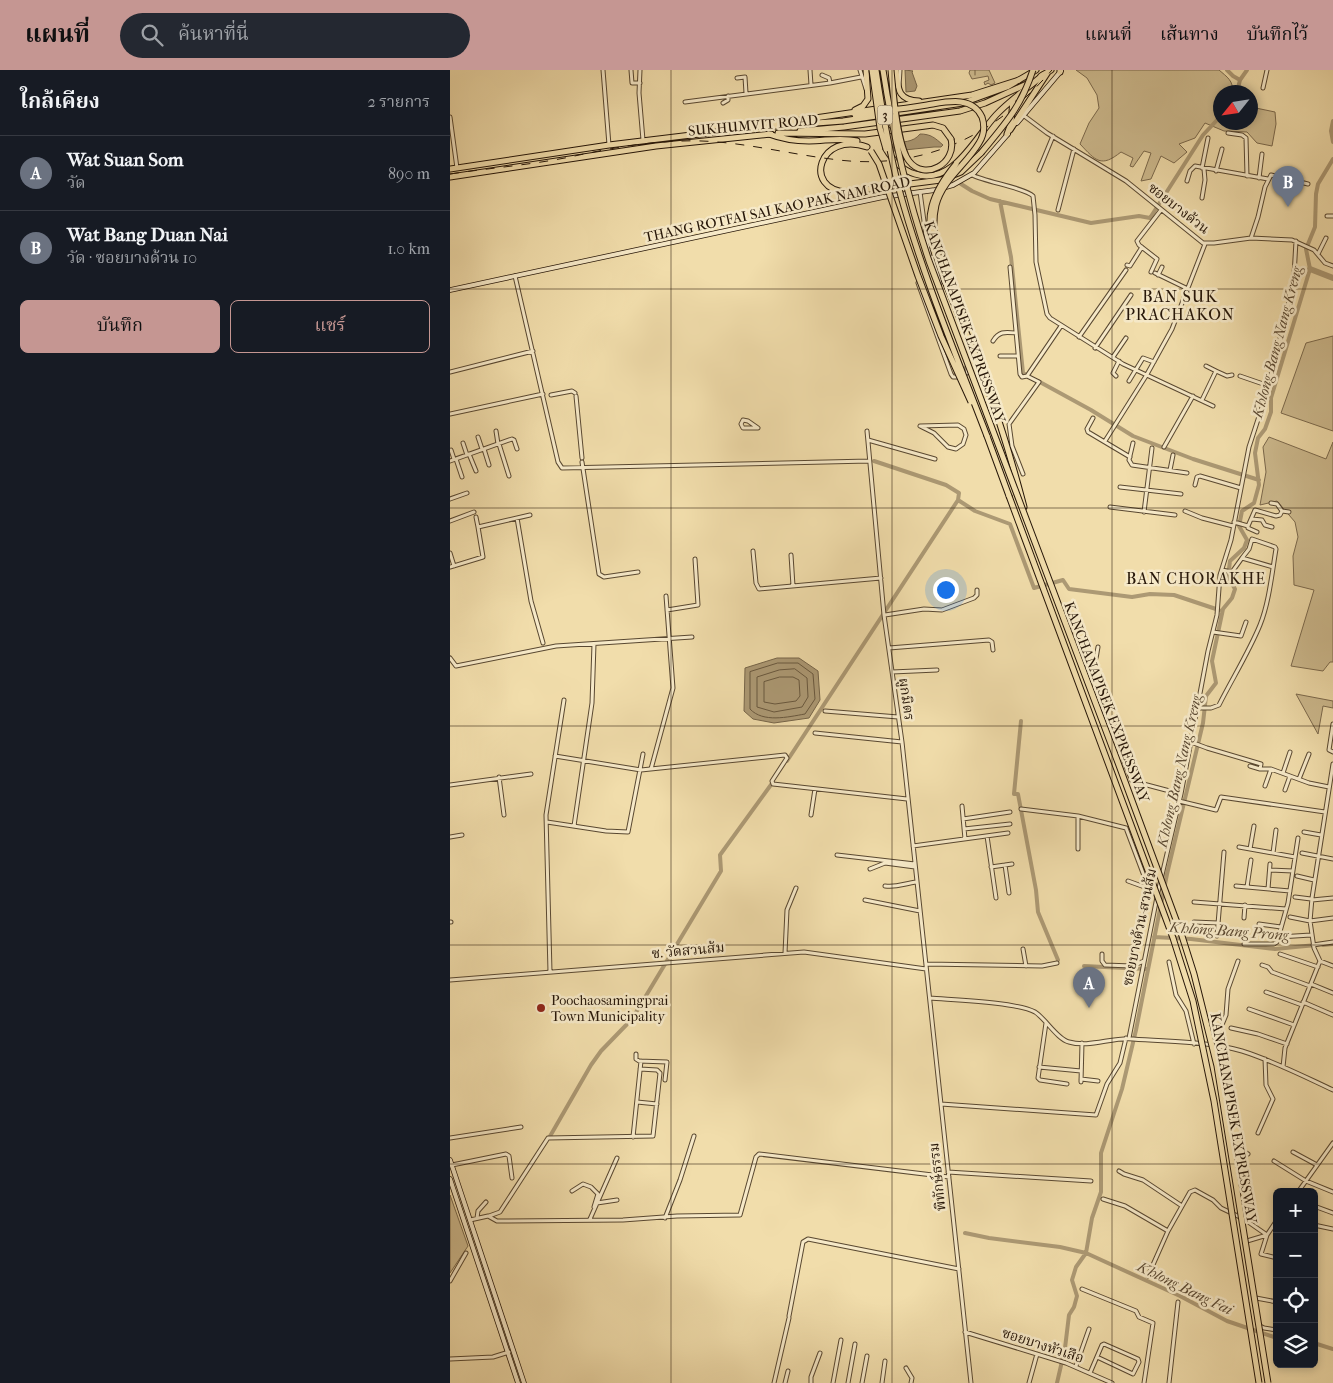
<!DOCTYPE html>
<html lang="th">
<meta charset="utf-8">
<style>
:root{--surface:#171b24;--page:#242831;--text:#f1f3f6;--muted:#9ea1a6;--line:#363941;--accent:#c59692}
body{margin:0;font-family:"IM FELL French Canon","Noto Serif Thai",serif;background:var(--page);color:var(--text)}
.controls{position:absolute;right:15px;bottom:15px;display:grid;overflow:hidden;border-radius:8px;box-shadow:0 2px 8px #0003}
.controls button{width:45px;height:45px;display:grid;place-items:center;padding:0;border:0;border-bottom:1px solid var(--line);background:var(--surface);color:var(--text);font:25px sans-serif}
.compass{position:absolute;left:763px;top:15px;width:45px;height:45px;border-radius:50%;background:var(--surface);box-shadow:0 2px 8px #0003;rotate:240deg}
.you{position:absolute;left:495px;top:519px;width:18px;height:18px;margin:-12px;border:4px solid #fff;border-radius:50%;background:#1a73e8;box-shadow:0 0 0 8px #1a73e833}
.badge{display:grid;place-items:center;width:32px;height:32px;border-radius:50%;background:var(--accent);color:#fff;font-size:16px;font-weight:700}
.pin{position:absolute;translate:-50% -41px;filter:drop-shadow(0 1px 2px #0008)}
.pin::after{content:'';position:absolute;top:26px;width:18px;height:15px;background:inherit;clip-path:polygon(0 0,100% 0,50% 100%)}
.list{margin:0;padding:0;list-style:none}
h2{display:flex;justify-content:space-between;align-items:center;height:65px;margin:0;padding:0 20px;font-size:21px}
h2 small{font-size:16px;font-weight:400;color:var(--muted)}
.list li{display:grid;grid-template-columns:32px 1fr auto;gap:15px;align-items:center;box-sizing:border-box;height:75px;padding:0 20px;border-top:1px solid var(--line)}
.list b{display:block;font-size:19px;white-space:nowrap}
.list p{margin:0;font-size:16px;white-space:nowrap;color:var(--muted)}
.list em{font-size:16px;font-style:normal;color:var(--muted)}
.actions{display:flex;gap:10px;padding:15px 20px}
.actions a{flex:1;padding:11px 0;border:1px solid var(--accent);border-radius:8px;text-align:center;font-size:18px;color:var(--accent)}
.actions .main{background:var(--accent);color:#111}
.icon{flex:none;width:28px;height:28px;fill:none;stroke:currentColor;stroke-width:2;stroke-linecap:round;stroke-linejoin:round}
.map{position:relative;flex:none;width:883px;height:1313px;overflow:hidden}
header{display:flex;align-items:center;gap:30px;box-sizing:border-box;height:70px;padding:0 25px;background:var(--accent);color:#111}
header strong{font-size:24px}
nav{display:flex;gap:28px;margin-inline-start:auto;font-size:18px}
.search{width:350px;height:45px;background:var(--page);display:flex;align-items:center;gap:12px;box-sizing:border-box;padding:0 18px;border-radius:28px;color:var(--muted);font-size:19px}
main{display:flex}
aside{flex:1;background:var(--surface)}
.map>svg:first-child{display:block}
</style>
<header>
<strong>แผนที่</strong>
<div class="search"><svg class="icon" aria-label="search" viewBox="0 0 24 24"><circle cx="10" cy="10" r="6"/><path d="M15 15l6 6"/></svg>ค้นหาที่นี่</div>
<nav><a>แผนที่</a><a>เส้นทาง</a><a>บันทึกไว้</a></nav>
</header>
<main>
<aside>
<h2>ใกล้เคียง<small>2 รายการ</small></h2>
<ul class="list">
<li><span class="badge" style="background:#6b7280">A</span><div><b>Wat Suan Som</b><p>วัด</p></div><em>890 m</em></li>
<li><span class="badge" style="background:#6b7280">B</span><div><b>Wat Bang Duan Nai</b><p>วัด · ซอยบางด้วน 10</p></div><em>1.0 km</em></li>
</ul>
<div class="actions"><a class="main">บันทึก</a><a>แชร์</a></div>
</aside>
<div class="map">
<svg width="883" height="1313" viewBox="0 0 883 1313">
<rect width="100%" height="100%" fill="#f1ddab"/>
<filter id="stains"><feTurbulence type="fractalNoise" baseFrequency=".004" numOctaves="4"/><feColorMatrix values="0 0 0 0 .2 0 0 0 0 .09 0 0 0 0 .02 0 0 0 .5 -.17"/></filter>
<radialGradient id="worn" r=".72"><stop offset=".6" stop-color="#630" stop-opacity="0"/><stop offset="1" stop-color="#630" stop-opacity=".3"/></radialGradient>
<path fill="#cebb8f" stroke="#7a684c" d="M520 0H539L545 13 541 15 538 13 535 15 534 12 539 10 538 6 522 9 519 3Z
M626 0H769C777 7 784 11 782 22H771V52H801V37L825 42 826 54 822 76 807 73 797 62 774 61 755 53 745 68 729 74 737 82 724 93 711 86 701 109 691 111 701 83 694 81 683 97 680 96 683 88 671 82C651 98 646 91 630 74L639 53 649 38 647 25 637 8Z
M883 266V361L831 343 856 273Z
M819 367 876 389 883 372V592H880L873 601 841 596 864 520 844 515 843 486 848 467 845 452 827 431 810 435 816 402 813 377Z
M846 624 883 631V638L873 636 868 664Z
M0 1125 18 1176 0 1203Z"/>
<path fill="#ac9974" stroke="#766549" d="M455 0 463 1 462 2 467 16 465 21 456 22Z
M470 64C481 64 485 68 493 75L491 77H484L444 81 443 74C453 71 463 73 470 64Z
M327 588H349L368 601 370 630 359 648 324 653 303 649 294 641 295 598Z"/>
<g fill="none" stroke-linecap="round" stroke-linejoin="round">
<path stroke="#69583e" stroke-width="1" d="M328 593H348L363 604 365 629 355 644C338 647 313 653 300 639V602Z
M345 599 357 608 358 627 352 637 324 642 307 637V607L329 600Z
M330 607H343L349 610 350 626 346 631 325 634 314 632V612Z"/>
<path stroke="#766549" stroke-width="1" d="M525 5V0"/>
<path stroke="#ac9974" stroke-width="4" d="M777 0 783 6 790 10
M787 22 790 10 797 0
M883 51 881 61 883 72
M511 114 522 121 540 129 641 153 689 146 700 148 753 65 768 49 771 43
M550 131 561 187 573 303 579 306
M588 311 641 340 683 366 743 389 809 410
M508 430 525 441 560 454 584 518 613 510 619 519 682 527 700 524 724 525 769 540
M571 651 564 724H568L586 820 588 842 608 890
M337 691 508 430 509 423 496 415 424 391
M704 867 741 869 825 879 866 875
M873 875 883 874
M634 896 696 899
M99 1068 141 995 151 981 182 949 271 801 270 785 323 712
M515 1163 539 1168 610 1177 636 1183 730 1226 777 1251 827 1268
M864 1273 883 1279
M607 1313 615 1278 619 1245 624 1237 627 1226 622 1210 626 1197 636 1183 642 1148 651 1122V1083L672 1019 686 960 717 804 753 653 756 626 766 613 762 591 773 539 782 528 785 519 778 507 780 491 794 478 797 470 789 456 792 441 804 433 809 415 805 383 808 368 815 359 821 342V328L860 199 856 179 865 157 866 124 868 114 883 89"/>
<path stroke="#ac9974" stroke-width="6" d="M860 199 883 208"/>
<defs>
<path id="minor" d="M153 0 159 75
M181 0 182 13H190
M190 0 189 23 193 70
M360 0 361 15
M410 0 416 19
M372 5 379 8 380 13
M287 8 295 7 296 23
M449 17 450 0
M813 18 817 0
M235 32 380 13 411 7
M273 33 278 30V26
M573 45 597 63 676 111 753 173H764L801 168 842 170 864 180 875 193 883 196
M0 47 7 98
M778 63 792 65 796 68 797 106
M752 98 758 68
M589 100 603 66
M766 101 772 79
M522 105C536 112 575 118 583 126L585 145 586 192 597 244 600 248 673 294 763 336
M809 108 812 84
M737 111 740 101 745 96 818 109
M470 122 477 173 490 213
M752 128 755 110 754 99
M608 140 624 79
M877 146H883
M801 168 808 147 815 117 821 105 858 114
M868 184 876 168
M677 195 680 196 692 177
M560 197 570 304 572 307 577 306 589 312 559 354 562 376 573 404
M701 202 707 189 689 175 687 171 711 140
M705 203 738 219
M708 205 712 197
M65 206 108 392 112 398 419 391
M468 213 501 304 503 307H509L517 303V297
M629 267 676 200
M543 271C549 261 555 262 566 263
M645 278 681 225
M550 286H568
M663 287 676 268
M756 296 766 301
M0 302 83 281
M577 306 611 256
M666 306 663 303 669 291
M790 306 819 316
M679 311 693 288 704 292
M101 325 122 321 125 323
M126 326 132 388
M752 330 766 301 777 306 782 305
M0 344 93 324
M643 348 637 359 638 362 680 387
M293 350 298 351 308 358H293L291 354Z
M508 355 514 359 516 365 513 374 506 379 498 377 484 363 470 356Z
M46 361 48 374
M417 361 434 545 452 672 521 1313
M28 367 32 379
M418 370 485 389
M655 371 696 306 722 259 755 174
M13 373 17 385
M683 373 679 390 682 395 737 403
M49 374 59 406
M714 377 743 326
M34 379 39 395
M1 380 4 389
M19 384 26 401
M6 389 12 407
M0 391 62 369 64 370 67 379
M132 392 149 504 154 507 188 502
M720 400 723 385
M745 415 747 407 750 406 791 418
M670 417 731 424
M0 429 17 423
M821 433 827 434 832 441
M660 437 725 445
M735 441 752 448 783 456
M694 442 702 378
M26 447 28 457
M67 448 81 531 93 573
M802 449 812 450 815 455 822 457
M0 451 24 442
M784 452 798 456 805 440 826 446 830 445 832 441 839 442
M798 456V458L807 462
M303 481 306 513 309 519 431 508
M0 483 4 496
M341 485 343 516
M0 497 33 487 28 457 80 445
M772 500 782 502 792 488
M217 540 248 535 245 489
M435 545 474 539 492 540 524 528 527 525V520
M763 562 791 566 796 552
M439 578 539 570 542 572 543 580
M0 588 6 596 106 576 242 567
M636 600 634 595C648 590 645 593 648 577
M442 602 487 600
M650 638 656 648 670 659
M748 638H761L769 635C782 609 799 582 810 555 819 533 822 503 826 479L825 477 802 469 799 479 792 488 823 497
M375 641 448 647
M883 654 879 680 883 682
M672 659 670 660 674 691 682 711 731 724
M365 663 452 672
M741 672 757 678 811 694 810 699H821L859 713 879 717
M105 686 191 700 335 685 337 688 322 711 323 714 457 729
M800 696 810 699
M201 699 223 618 216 526
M833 703 840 682
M49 707 54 745
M849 709 859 684
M0 715 81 704
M815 716 821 699
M835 720 840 706
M729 731 766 740 771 727 875 742
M512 736 515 769
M571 739 628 746 676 758 699 819
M361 745 365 719
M513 749 560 742
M97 752 156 761 178 762 193 684
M124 756 142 633 144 574
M514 759 560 754
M854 762 871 765
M537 766 546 828
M0 767 12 765
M463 776 558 763
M789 777 845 787
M628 779V746
M800 779 804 756
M823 783 826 760
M852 783 883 789
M387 785 465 794
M555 795 559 823
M541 797 562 794
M420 799 435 793 465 797
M820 800 843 801
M847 806 864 810
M678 811 700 819
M435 816C447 818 455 813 467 812
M786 816 840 821
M797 817 801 790
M818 819 820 794
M845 827 861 829
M415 830 470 841
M862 830 883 828
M744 832 836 839
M840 847 860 851 883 848
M794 848 795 835
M0 852H1
M744 852 768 853
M809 854 831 857
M767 866 774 782
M829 867 861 865
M794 874H824L827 872 838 833 848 768
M863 875 883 872
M573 879 576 896
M335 883 337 840 346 818
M652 884V891L655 895 682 896 694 891
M830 884 868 897
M870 891 883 896
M719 892 726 925 736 941 744 974
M476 894 592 896 607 893
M812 895 818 897 822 902 860 916
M100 902 96 745 114 630
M0 910 354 882 476 899
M861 914 883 923
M816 922 852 935
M480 928C503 930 566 932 585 942 596 949 607 969 619 972 639 978 662 967 683 969 719 972 758 971 792 981 824 991 853 1006 883 1020
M853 932 883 945
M799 939 844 955
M596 953 588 1008 590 1010 617 1014
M781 958 808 964 837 974
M679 968 708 822 731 724 758 581 767 545 770 505 781 470 799 377 815 328 838 236 844 206 846 171
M770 977 769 962 776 945 778 919 788 891
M186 984V989L189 991 217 992 215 1010
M589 997 631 1001
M833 997 835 978 870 891 864 878 860 851 862 828 883 694
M631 1009 648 1011
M631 1012 632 973
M187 1032 207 1034
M491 1034 646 1045 657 1014 670 993 676 968
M808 1063 823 1029 816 1015 815 989
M183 1067 191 991
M0 1068 71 1057
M782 1082 783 1079H789L798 1084
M843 1082 867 1095
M824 1091 856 1111 883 1122
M2 1095 56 1084 59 1086 62 1108
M669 1101 674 1104 693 1110 732 1136
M498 1102 641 1111
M122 1121 133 1114 141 1117 148 1124 144 1137
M848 1122 883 1073
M653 1129 675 1136 718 1161 698 1206
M147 1133 167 1130
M864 1136 883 1143
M39 1146 50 1142 98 1068 203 1066 210 1003 207 1000 190 999
M27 1148 28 1141 36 1132
M215 1148 230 1110 244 1066
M140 1149 167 1088
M20 1150 38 1146 47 1151 173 1150 227 1146 290 1145 306 1087 309 1084 499 1107
M864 1155 883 1159
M718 1161 740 1122 745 1120 763 1130 771 1138 794 1149 817 1165 811 1184 827 1188
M797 1171 817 1165 827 1150
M0 1211 16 1183
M632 1219 686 1241 689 1247 703 1253 694 1313
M806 1228 827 1232
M339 1246 353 1172 358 1169 509 1199
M810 1256 814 1258 827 1260
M515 1262 616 1293 662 1313
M0 1289 43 1287 59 1282
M626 1296 639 1259
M456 1298 462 1308 461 1313
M640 1303 652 1275 654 1274 688 1289 689 1292 683 1304 647 1287
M324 1313 339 1248
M335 1313 338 1301
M361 1313V1307L370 1283
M383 1313 391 1270
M398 1313 405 1274
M412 1313 417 1286
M432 1313 435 1291
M579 1313 587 1284
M719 1313 728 1232"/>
<path id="secondary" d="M567 53 611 1
M0 220 433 127 485 120 503 115 524 103 558 64
M0 1090 74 1313
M0 1109 68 1313"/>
<path id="trunk" d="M610 2V0
M591 6 601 0
M313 57 393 51 513 33 557 17 586 0
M560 60 598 2
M350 61 394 57 510 41 535 33 579 13
M0 99 159 75 299 58
M0 107 206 76 321 64"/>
<path id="motorway" d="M446 0C448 18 447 30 469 31
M405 40 413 36 418 29 416 0
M405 45 429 42
M296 58 522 25 569 10
M328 63 415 64 483 55 493 58 501 69
M319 64C332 69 345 71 359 71 375 71 391 67 407 71
M557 64 561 53 563 30
M417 77C369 60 352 120 397 122L491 110 511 102 531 83
M436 79C443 91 452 100 465 104 503 116 524 69 546 45 560 30 578 18 593 5
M509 246C536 307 557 372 574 437
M537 366 559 426"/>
</defs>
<use href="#minor" stroke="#594831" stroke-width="5"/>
<use href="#secondary" stroke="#261608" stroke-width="5.5"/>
<use href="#trunk" stroke="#261608" stroke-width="7"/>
<use href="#motorway" stroke="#261608" stroke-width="7"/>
<use href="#minor" stroke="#f6e9c8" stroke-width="3"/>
<use href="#secondary" stroke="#f6e9c8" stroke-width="4"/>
<use href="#trunk" stroke="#f1ddab" stroke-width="5"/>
<use href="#motorway" stroke="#f1ddab" stroke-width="5"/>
<path stroke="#261608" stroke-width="1" stroke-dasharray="9 9" stroke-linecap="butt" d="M0 104C40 98 80 95 120 87 156 79 194 72 232 71 282 69 332 83 381 89 471 102 544 67 602 0"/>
<defs>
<path id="motorway-bridge" d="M422 0 430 58 436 79
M426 0C432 40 439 80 449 119 472 204 506 285 537 366
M433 0C443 65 458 129 479 191L667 690 732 866 744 904 767 996 818 1313
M441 0C443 22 447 75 459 91 475 112 507 93 501 69
M439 40C452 39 465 37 477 35 496 32 522 25 532 47 535 56 534 65 529 73 516 95 493 109 486 135 480 161 488 186 495 210
M421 81 429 94 468 206 491 266 521 332
M531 83C555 54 571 37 583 0
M485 185C473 147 482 123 506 94
M494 209 509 246
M559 426 723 868 743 931 764 1031 809 1313"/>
</defs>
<use href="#motorway-bridge" stroke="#261608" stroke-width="7" stroke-linecap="butt"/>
<use href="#motorway-bridge" stroke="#f1ddab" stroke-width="5"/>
</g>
<path fill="none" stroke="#261608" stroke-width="1" stroke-opacity="0.55" d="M221 0V1313M442 0V1313M662 0V1313M0 219H883M0 438H883M0 656H883M0 875H883M0 1094H883"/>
<circle fill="#8f2418" stroke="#f6e9c8" stroke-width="2" cx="91" cy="938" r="5"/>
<g text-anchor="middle" stroke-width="5" stroke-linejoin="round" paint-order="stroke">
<rect fill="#f6e9c8" stroke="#645542" stroke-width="1" x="427.5" y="35.5" width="15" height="19" rx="4"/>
<g font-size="12" font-weight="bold" fill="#261608">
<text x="435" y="49">3</text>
</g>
<g font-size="14" fill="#261608" stroke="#f6e9c8">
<text transform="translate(303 55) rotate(-5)" y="5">SUKHUMVIT ROAD</text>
<text transform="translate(729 138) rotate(38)" y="5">ซอยบางด้วน</text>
<text transform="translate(327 139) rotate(-12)" y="5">THANG ROTFAI SAI KAO PAK NAM ROAD</text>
<text transform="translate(515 252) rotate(70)" y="5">KANCHANAPISEK EXPRESSWAY</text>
<text transform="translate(457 629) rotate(82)" y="5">ผูกมิตร</text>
<text transform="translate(657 632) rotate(69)" y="5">KANCHANAPISEK EXPRESSWAY</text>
<text transform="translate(689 857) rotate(-78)" y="5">ซอยบางด้วน-สวนส้ม</text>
<text transform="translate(238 880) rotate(-5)" y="5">ซ. วัดสวนส้ม</text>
<text transform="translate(784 1048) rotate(80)" y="5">KANCHANAPISEK EXPRESSWAY</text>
<text transform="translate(487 1107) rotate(-96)" y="5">พิทักษ์ธรรม</text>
<text transform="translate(593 1275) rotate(18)" y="5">ซอยบางหัวเสือ</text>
</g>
<g font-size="14" fill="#261608" stroke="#f6e9c8" text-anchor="start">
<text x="101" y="935">Poochaosamingprai<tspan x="101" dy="16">Town Municipality</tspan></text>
</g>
<g font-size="15" font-style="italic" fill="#5c4a33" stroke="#f6e9c8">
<text transform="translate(827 272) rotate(-75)" y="5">Khlong Bang Nang Kreng</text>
<text transform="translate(729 701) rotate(-77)" y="5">Khlong Bang Nang Kreng</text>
<text transform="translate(779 861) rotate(4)" y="5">Khlong Bang Prong</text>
<text transform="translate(735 1218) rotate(26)" y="5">Khlong Bang Fai</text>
</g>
<g font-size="16" letter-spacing="1" fill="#261608" stroke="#f6e9c8">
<text x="730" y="232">BAN SUK<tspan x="730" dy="18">PRACHAKON</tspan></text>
<text x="746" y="514">BAN CHORAKHE</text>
</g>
</g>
<rect width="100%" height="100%" filter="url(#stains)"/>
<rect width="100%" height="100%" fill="url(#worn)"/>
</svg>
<div class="controls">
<button>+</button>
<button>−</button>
<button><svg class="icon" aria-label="locate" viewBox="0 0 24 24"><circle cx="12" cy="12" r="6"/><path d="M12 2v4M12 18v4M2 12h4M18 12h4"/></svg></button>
<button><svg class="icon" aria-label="layers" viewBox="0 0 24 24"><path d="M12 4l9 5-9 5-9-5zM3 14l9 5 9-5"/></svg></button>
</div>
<svg class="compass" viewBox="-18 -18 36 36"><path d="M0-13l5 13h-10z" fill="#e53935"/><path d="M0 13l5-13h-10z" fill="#9ea1a6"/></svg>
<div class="you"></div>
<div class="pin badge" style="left:639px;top:938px;background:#6b7280">A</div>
<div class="pin badge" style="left:838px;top:137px;background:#6b7280">B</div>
</div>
</main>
